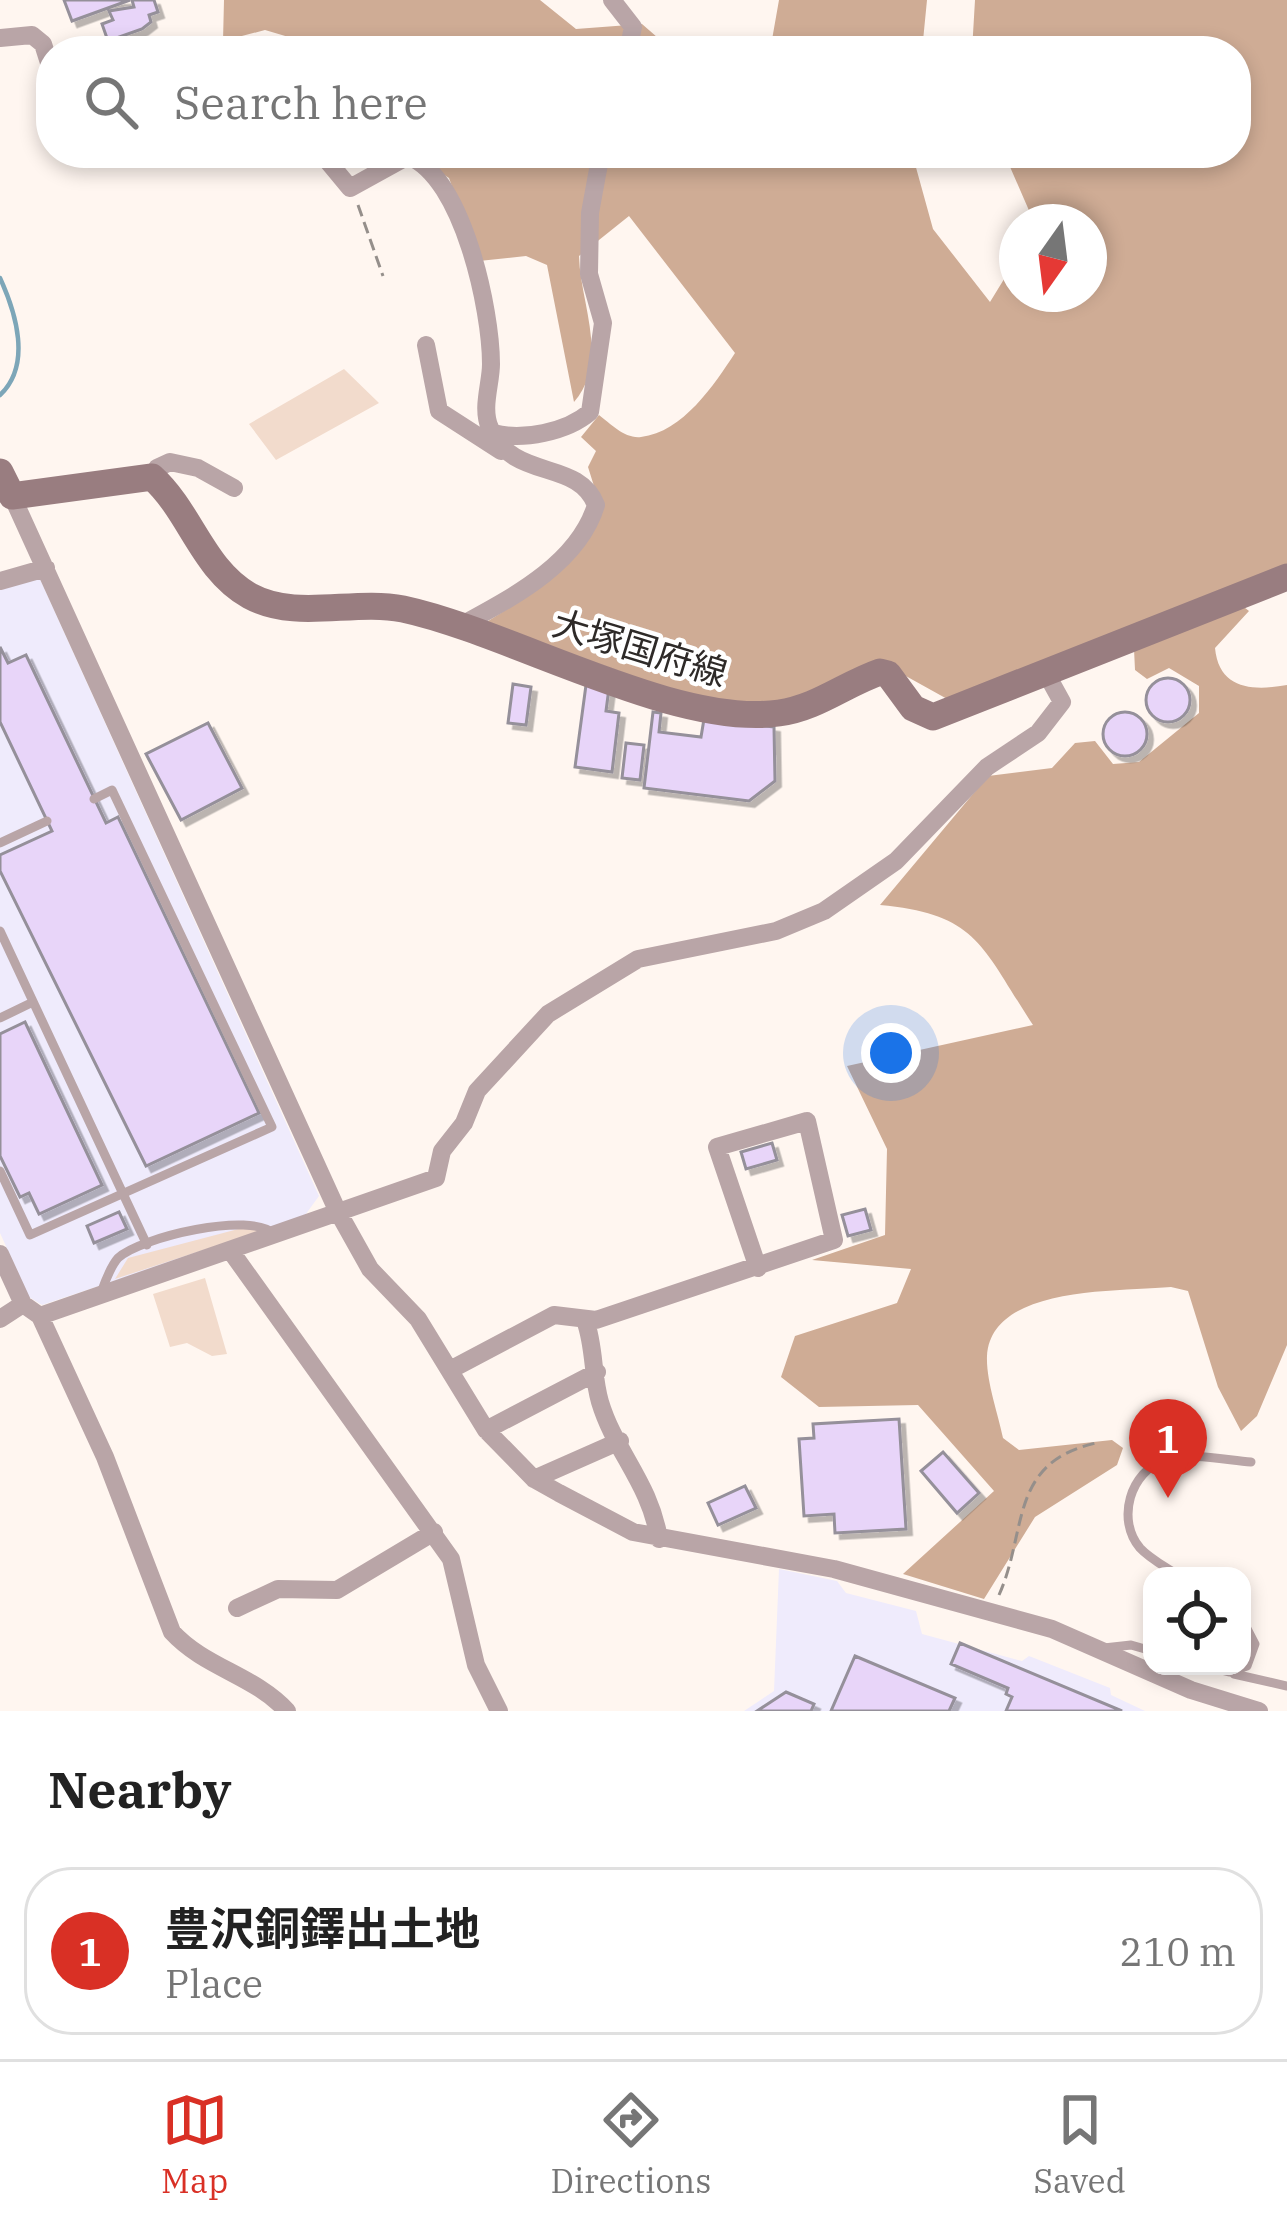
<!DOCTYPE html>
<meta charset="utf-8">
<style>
:root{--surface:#fff;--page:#f2f2f2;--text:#222;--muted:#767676;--line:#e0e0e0;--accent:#d93025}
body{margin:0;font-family:"IBM Plex Serif","Noto Sans JP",serif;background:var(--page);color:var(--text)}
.controls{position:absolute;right:36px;bottom:36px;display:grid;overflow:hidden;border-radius:24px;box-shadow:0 6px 18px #0003}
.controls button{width:108px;height:108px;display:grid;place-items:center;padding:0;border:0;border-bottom:3px solid var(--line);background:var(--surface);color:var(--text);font:60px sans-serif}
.compass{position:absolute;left:999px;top:204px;width:108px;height:108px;border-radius:50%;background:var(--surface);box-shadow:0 6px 18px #0003;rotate:194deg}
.you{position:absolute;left:891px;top:1053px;width:42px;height:42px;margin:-30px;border:9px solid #fff;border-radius:50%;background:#1a73e8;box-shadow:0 0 0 18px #1a73e833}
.badge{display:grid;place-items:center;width:78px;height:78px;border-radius:50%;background:var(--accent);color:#fff;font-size:39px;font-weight:700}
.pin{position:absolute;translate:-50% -99px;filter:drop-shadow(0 3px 6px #0008)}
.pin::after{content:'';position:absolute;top:63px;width:42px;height:36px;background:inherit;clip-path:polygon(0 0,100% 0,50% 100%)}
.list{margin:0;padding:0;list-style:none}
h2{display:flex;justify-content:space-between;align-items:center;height:156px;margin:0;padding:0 48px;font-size:51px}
h2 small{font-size:39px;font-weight:400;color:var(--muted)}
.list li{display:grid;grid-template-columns:78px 1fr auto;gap:36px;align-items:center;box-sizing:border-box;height:168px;margin:0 24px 24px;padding:0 24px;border:3px solid var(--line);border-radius:48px}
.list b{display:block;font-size:45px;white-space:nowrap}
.list p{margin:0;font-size:39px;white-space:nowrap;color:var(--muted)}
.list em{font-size:39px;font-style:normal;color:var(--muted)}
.icon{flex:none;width:66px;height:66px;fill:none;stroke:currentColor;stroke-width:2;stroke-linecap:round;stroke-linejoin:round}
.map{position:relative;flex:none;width:1287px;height:1711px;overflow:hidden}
.search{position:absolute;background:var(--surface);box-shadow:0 6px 18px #0003;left:36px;right:36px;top:36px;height:132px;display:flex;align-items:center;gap:30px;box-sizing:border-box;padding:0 42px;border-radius:48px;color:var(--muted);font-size:45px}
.sheet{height:348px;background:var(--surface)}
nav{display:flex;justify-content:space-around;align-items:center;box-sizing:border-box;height:168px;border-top:3px solid var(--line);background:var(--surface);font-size:33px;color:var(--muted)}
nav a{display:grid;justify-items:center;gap:6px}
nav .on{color:var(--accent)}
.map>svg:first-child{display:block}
</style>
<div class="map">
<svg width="1287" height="1711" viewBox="0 0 1287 1711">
<defs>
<filter id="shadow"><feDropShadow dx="5.5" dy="5.5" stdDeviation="0" flood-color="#0004"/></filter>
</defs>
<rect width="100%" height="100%" fill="#fff6f0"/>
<path fill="#efebfc" d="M40 579 319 1196 303 1218 42 1305 29 1297 0 1233V588Z
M779 1569 837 1581 846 1593 916 1611 922 1634 1022 1661 1029 1656 1110 1688 1111 1695 1145 1711H744L774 1691Z"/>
<path fill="#f2dbcc" d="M344 369 379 403 276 460 249 424Z
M246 1227 261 1231 115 1279 128 1258Z
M205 1278 227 1354 212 1356 187 1343 170 1347 153 1294Z"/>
<path fill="#cfac95" d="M224 0H540L576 29 642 24 673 51H300L292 38 265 30 223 41Z
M779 0H927L922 51H770Z
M975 0H1287V567L949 700 895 670 783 705 694 698 485 623 534 592 599 502 588 467 596 451 581 437 599 415C611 424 625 439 641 437 683 432 714 385 735 353L629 216 579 256C580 303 610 361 574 402L547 265 526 256 479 261 449 178 411 153H912L933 229 990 302 1017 258V294H1089V222H1034L1004 153H1236V51H972Z
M1240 604 1249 611 1215 648C1219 690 1254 691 1287 685V1345L1257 1416 1241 1431 1218 1387 1188 1291 1171 1287C1118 1292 991 1285 987 1356 986 1381 998 1413 1003 1438L1019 1450 1112 1440 1123 1448 1117 1465 1035 1517 984 1599 903 1574 994 1491 918 1405 819 1407 781 1377 795 1336 897 1303 911 1269 812 1260 885 1235 887 1149 847 1066 1033 1025C982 948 979 914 880 905L988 776 1052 768 1075 743 1095 741 1113 764 1139 762 1199 713V686L1169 668 1147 679 1135 670 1134 649Z"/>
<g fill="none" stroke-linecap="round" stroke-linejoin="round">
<path stroke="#7da6b8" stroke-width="4.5" d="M0 278C16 313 32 365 0 395"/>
</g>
<path fill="#e8d5f9" stroke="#95909a" stroke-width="3" filter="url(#shadow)" d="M64 0H130L72 21Z
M132 0H154L158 12 149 15 151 22 142 29 108 41 102 24 113 20 109 11 134 7Z
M0 647 8 663 26 655 106 823 118 817 259 1113 146 1166 0 871V855L52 831 0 722Z
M1146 700a22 22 0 1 1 44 0a22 22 0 1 1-44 0Z
M513 684 531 687 526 725 508 723Z
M586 685 609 688 606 711 619 713 612 772 575 767Z
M1103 734a22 22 0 1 1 44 0a22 22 0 1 1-44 0Z
M653 712 661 713 659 732 701 737 704 719 774 727 775 781 749 801 644 788Z
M208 723 242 788 181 820 146 754Z
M626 743 644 745 640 780 622 778Z
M25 1022 102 1185 39 1214 29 1193 20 1197 0 1156V1034Z
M772 1143 777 1160 746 1169 741 1152Z
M865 1209 871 1230 848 1236 842 1215Z
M119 1212 127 1229 94 1243 87 1226Z
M899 1419 906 1529 835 1533 834 1514 804 1516 799 1439 814 1438 813 1424Z
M943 1452 979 1493 957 1513 921 1471Z
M745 1486 756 1508 718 1525 708 1503Z
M960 1643 1122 1711H1006L1012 1697 1006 1694 1008 1688 951 1664Z
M855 1656 955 1698 949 1711H831Z
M786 1692 814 1704 811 1711H757Z"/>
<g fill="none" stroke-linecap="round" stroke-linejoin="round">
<path stroke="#958f8b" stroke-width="3" stroke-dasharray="12 6" stroke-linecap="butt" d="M358 205 383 276
M999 1595C1028 1530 1008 1463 1096 1443"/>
<path stroke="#b9a5a7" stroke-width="9" d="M0 843 47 821
M0 931 147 1245
M0 1018 33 1002
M0 1171 30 1235 272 1127 112 790 94 799
M101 1293C105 1282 110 1267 118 1258 140 1237 252 1211 274 1234
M1179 1576C1166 1567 1150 1559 1140 1548 1116 1520 1130 1471 1165 1460 1190 1452 1225 1460 1251 1462
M1104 1648 1131 1645 1152 1651
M1205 1666 1229 1672 1247 1666 1255 1644 1242 1619
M1234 1674 1287 1686"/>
<path stroke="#b9a5a7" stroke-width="18" d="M612 0 633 27 628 51
M0 38 32 35 43 44 51 69
M231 51H245
M321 153 350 188 408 156C463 177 491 310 491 364 491 384 481 408 490 428 513 482 578 458 596 505 578 565 509 599 458 627
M426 345 439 411 501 451
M493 433C522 441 567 432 590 412L603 323 589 274 590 213 601 153
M152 477 157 468 170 462 198 468 234 488
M12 496 337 1210 370 1269 418 1319 486 1430 534 1479 559 1493 633 1532 834 1569 1052 1629 1191 1690 1259 1711
M0 581 46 568
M230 1250 451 1559 476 1665 499 1711
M0 1254 23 1304 40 1316 105 1457 172 1632C205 1668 254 1675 287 1711
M40 1316 436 1178 442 1151 464 1123 477 1091 548 1014 638 959 776 931 824 911 896 861 987 767 1038 733 1062 702 1046 673
M0 1319 23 1304
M585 1320C595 1347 592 1375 600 1402 615 1452 650 1483 659 1539
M450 1370 554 1315 596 1320 834 1240 807 1121 717 1147 758 1268
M486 1430 597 1372
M534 1479 620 1441
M237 1608 278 1589 337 1590 434 1532"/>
<path stroke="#997d80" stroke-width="27" d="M0 472 12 496 152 477C191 512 202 569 250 596 296 621 353 599 403 609 510 632 675 728 779 713 817 708 845 684 880 672L888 674 913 708 933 717 1287 577"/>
</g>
<g text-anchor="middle" stroke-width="9" stroke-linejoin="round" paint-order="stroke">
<g font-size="36" fill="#2e2a28" stroke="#fff">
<text transform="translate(640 648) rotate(17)" y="13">大塚国府線</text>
</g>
</g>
</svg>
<div class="controls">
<button><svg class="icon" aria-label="locate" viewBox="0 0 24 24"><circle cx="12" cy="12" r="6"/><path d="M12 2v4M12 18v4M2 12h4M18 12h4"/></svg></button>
</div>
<svg class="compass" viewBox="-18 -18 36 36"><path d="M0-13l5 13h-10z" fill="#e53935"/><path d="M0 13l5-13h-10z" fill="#767676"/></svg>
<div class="you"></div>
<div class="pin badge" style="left:1168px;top:1498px">1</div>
<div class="search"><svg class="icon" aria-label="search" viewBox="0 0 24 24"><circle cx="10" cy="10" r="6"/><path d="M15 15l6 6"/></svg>Search here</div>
</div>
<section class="sheet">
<h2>Nearby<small></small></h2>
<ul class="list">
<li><span class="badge">1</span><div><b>豊沢銅鐸出土地</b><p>Place</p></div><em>210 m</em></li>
</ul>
</section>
<nav>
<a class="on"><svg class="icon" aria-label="map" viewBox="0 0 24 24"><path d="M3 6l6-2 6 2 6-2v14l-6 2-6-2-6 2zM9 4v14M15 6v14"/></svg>Map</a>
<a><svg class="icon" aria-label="directions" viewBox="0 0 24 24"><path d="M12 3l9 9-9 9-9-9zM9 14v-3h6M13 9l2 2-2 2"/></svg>Directions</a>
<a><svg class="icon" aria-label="saved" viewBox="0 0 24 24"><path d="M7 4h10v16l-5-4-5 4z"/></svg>Saved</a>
</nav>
